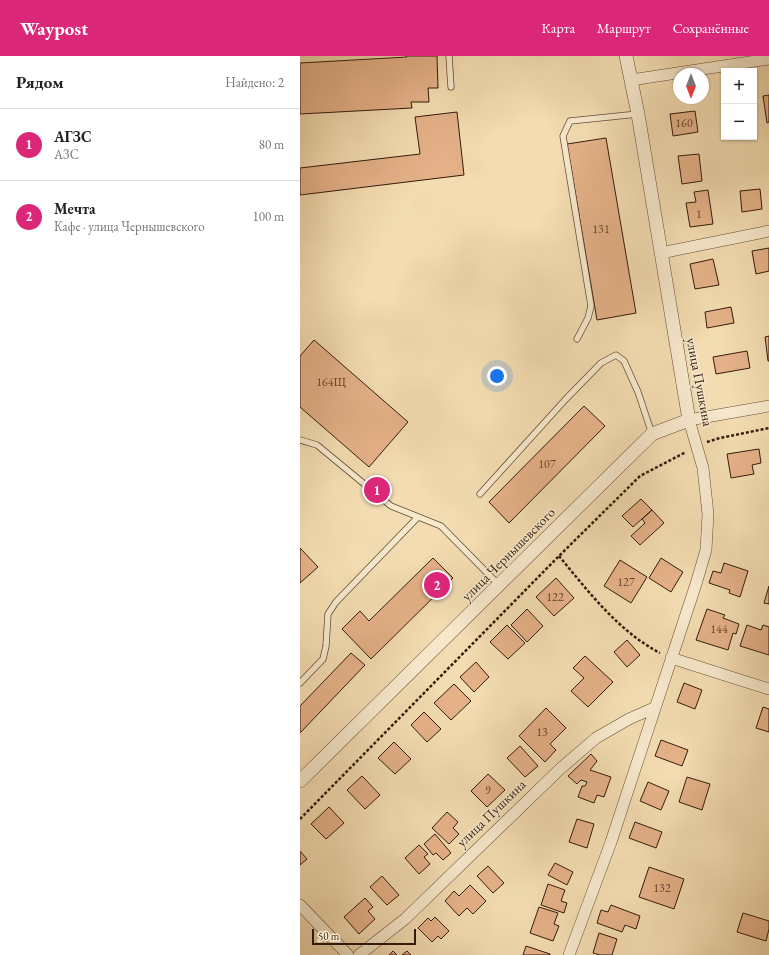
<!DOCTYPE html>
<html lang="ru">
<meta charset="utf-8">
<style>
:root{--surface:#fff;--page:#f6f6f6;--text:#202124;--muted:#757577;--line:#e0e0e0;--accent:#db2777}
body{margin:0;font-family:"EB Garamond",serif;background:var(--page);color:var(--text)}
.controls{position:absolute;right:12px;top:12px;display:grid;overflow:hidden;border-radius:0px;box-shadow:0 1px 3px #0004}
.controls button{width:36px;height:36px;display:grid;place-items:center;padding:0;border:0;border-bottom:1px solid var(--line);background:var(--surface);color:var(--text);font:20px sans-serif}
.compass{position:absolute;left:373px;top:12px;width:36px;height:36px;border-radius:50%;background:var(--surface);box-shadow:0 1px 3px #0004;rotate:180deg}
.scale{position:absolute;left:12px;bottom:10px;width:104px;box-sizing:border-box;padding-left:4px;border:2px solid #341b0c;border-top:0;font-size:11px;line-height:14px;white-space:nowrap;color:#341b0c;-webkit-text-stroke:3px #f7e8cc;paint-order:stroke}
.you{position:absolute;left:197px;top:320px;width:14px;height:14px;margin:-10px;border:3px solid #fff;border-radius:50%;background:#1a73e8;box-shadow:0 0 0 6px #1a73e833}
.badge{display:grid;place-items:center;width:26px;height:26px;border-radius:50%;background:var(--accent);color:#fff;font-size:13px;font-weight:700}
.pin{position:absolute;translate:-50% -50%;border:2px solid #fff;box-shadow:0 1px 4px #0006}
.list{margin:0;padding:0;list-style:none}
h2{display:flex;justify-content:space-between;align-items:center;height:52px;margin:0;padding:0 16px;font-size:17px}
h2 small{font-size:13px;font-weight:400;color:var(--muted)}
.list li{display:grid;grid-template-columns:26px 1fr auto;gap:12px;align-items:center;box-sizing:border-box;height:72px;padding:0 16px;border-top:1px solid var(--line)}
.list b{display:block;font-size:15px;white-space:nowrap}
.list p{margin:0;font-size:13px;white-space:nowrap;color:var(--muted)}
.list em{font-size:13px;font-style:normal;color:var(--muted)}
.map{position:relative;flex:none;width:469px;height:899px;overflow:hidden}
header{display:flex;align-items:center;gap:24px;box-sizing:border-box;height:56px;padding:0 20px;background:var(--accent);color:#fff}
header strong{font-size:19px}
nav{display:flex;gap:22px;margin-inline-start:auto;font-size:14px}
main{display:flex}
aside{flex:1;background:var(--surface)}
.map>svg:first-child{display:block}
</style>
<header>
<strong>Waypost</strong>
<nav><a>Карта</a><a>Маршрут</a><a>Сохранённые</a></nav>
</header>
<main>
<aside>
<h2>Рядом<small>Найдено: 2</small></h2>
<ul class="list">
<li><span class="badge">1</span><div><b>АГЗС</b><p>АЗС</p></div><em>80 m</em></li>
<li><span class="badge">2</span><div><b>Мечта</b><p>Кафе · улица Чернышевского</p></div><em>100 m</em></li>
</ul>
</aside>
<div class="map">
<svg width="469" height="899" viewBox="0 0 469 899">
<rect width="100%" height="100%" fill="#f3dcb1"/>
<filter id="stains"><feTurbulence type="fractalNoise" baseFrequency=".005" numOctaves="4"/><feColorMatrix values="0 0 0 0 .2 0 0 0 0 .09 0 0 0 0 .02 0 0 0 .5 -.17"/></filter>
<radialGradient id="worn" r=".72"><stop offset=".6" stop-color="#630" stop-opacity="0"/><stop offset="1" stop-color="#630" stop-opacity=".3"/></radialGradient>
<path fill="#e5b189" stroke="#341b0c" d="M106 0H137L138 32H128L129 46H111L112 52 0 58V7L107 1Z
M469 39V66L467 67 463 40Z
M395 55 398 76 373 80 370 58Z
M157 56 164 119 0 139V112L120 98 115 61Z
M306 82 336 257 297 264 267 88Z
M399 98 402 125 382 128 378 100Z
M460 133 462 153 442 156 440 135Z
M408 134 413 168 390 171 386 147 396 146 394 136Z
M469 192V215L456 218 452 195Z
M413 203 419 229 395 233 390 208Z
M431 251 434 267 407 272 405 256Z
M469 280V305H468L465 281Z
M14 284 108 366 69 411 0 351V300Z
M447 295 450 312 416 318 413 301Z
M284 350 305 370 209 467 189 446Z
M459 393 461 407 452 409 454 418 431 422 427 398Z
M341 443 352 454 333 471 322 460Z
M352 454 364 467 340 489 331 480 345 467 342 463Z
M0 492 18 511 0 527Z
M133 502 153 522 71 603 42 573 60 555 69 565Z
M361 502 383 516 371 536 349 522Z
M320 504 347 521 331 547 304 530Z
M424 507 448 515 440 541 429 537 430 534 409 527 413 515 421 517Z
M256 522 274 542 254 560 236 541Z
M469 530V548L464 547Z
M227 553 243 570 227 586 211 569Z
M407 553 425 559 423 562 439 568 436 578 433 577 428 594 396 584Z
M207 569 225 587 208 603 190 586Z
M447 569 461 574 463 569 469 571V599L440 590Z
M327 584 340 599 327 611 314 596Z
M51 597 65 609 0 677V650Z
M285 600 313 626 288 651 271 635 284 622 273 612Z
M176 606 189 621 174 636 160 621Z
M384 627 402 634 395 653 377 646Z
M154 628 171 645 151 664 134 647Z
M463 651 469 653V676L456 672Z
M246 652 266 672 250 688 256 694 245 706 219 680Z
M124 656 141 673 127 686 111 669Z
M361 684 388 694 382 710 355 700Z
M94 686 111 703 95 718 78 702Z
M220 690 238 710 225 721 207 702Z
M291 698 297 705 290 714 311 721 304 741 297 739 294 747 278 741 282 730H285L287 726 281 724 277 728 268 720Z
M188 718 205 734 187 751 171 735Z
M62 720 80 739 65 753 47 734Z
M387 721 410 728 402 754 379 746Z
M348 726 369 735 361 754 340 745Z
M29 751 44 767 26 783 11 768Z
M147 756 158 766 153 772 159 778 149 788 132 772Z
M277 763 294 768 287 792 269 786Z
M335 766 362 776 356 792 329 782Z
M135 778 151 797 143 804 136 797 133 799 124 788Z
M119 789 128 798 124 801 130 808 119 818 105 802Z
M0 795 7 803 0 809Z
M255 807 273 816 267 829 248 819Z
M188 810 204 827 193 837 177 820Z
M349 811 384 823 374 853 339 841Z
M82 820 99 839 87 849 70 831Z
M248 828 265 834 261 845 267 847 264 857 241 849Z
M170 829 186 845 173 858 167 852 159 860 145 845 154 835 159 840Z
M65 842 73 851 68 855 75 863 59 878 44 861Z
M311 849 340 860 336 873 325 869 322 876 297 867 301 854 308 856Z
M239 851 258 857 254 868 259 870 253 885 230 877Z
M443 857 469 865V873L466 885 437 876Z
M135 861 149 875 141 883 138 880 132 886 118 872 128 862 131 865Z
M299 877 317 883 312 899H300L293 897Z
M226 890 250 898V899H223Z
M93 895 97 899H89Z
M107 895 111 899H102Z"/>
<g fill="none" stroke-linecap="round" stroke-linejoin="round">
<defs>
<path id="service" d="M149 0 151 31
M277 283 288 262 291 250 263 80 270 65 338 58
M0 384 17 389 91 450 141 470 199 529
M180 438 265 344 301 307 316 299 324 305 338 336 352 378
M0 627 23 603 26 590 28 558 36 546 118 461"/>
<path id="minor" d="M331 24 469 3
M361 197 469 175
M371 602 469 633
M0 849 48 899
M59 899 105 863 260 713 296 682 329 663 354 652
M269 899 311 786 396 528 406 494 408 458 403 412 389 364 469 350"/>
<path id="tertiary" d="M0 725 352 378 389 364 338 58 326 0"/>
</defs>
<use href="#service" stroke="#644b35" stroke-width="7"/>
<use href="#minor" stroke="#644b35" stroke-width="12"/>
<use href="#tertiary" stroke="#644b35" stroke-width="14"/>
<path stroke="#341b0c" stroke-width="2.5" stroke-dasharray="3 2" stroke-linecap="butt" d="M407 386 420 382 469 372
M259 500C288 535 318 575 360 597
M0 763 259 500 340 420 386 396"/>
<use href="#service" stroke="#f7e8cc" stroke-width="5.5"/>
<use href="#minor" stroke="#f7e8cc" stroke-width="11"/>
<use href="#tertiary" stroke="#f7e8cc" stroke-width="13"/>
</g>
<g text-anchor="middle" stroke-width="3" stroke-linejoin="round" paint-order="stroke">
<g font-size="12" fill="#60402b">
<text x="384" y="71">160</text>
<text x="399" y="162">1</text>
<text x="301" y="177">131</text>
<text x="31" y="330">164Щ</text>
<text x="247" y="412">107</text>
<text x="326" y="530">127</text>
<text x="255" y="545">122</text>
<text x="419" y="577">144</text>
<text x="242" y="680">13</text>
<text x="188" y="738">9</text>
<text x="362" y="836">132</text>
</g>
<g font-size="14" fill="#341b0c" stroke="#f7e8cc">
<text transform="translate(400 326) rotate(79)" y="5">улица Пушкина</text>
<text transform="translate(208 498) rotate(-45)" y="5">улица Чернышевского</text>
<text transform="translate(191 757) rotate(-44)" y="5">улица Пушкина</text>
</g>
</g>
<rect width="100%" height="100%" filter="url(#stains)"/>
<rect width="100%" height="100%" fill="url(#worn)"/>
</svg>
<div class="controls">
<button>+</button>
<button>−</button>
</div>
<svg class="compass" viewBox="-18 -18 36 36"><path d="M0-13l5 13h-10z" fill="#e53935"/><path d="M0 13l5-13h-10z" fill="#757577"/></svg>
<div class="scale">50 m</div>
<div class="you"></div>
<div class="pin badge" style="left:77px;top:434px">1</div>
<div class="pin badge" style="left:137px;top:529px">2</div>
</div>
</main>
